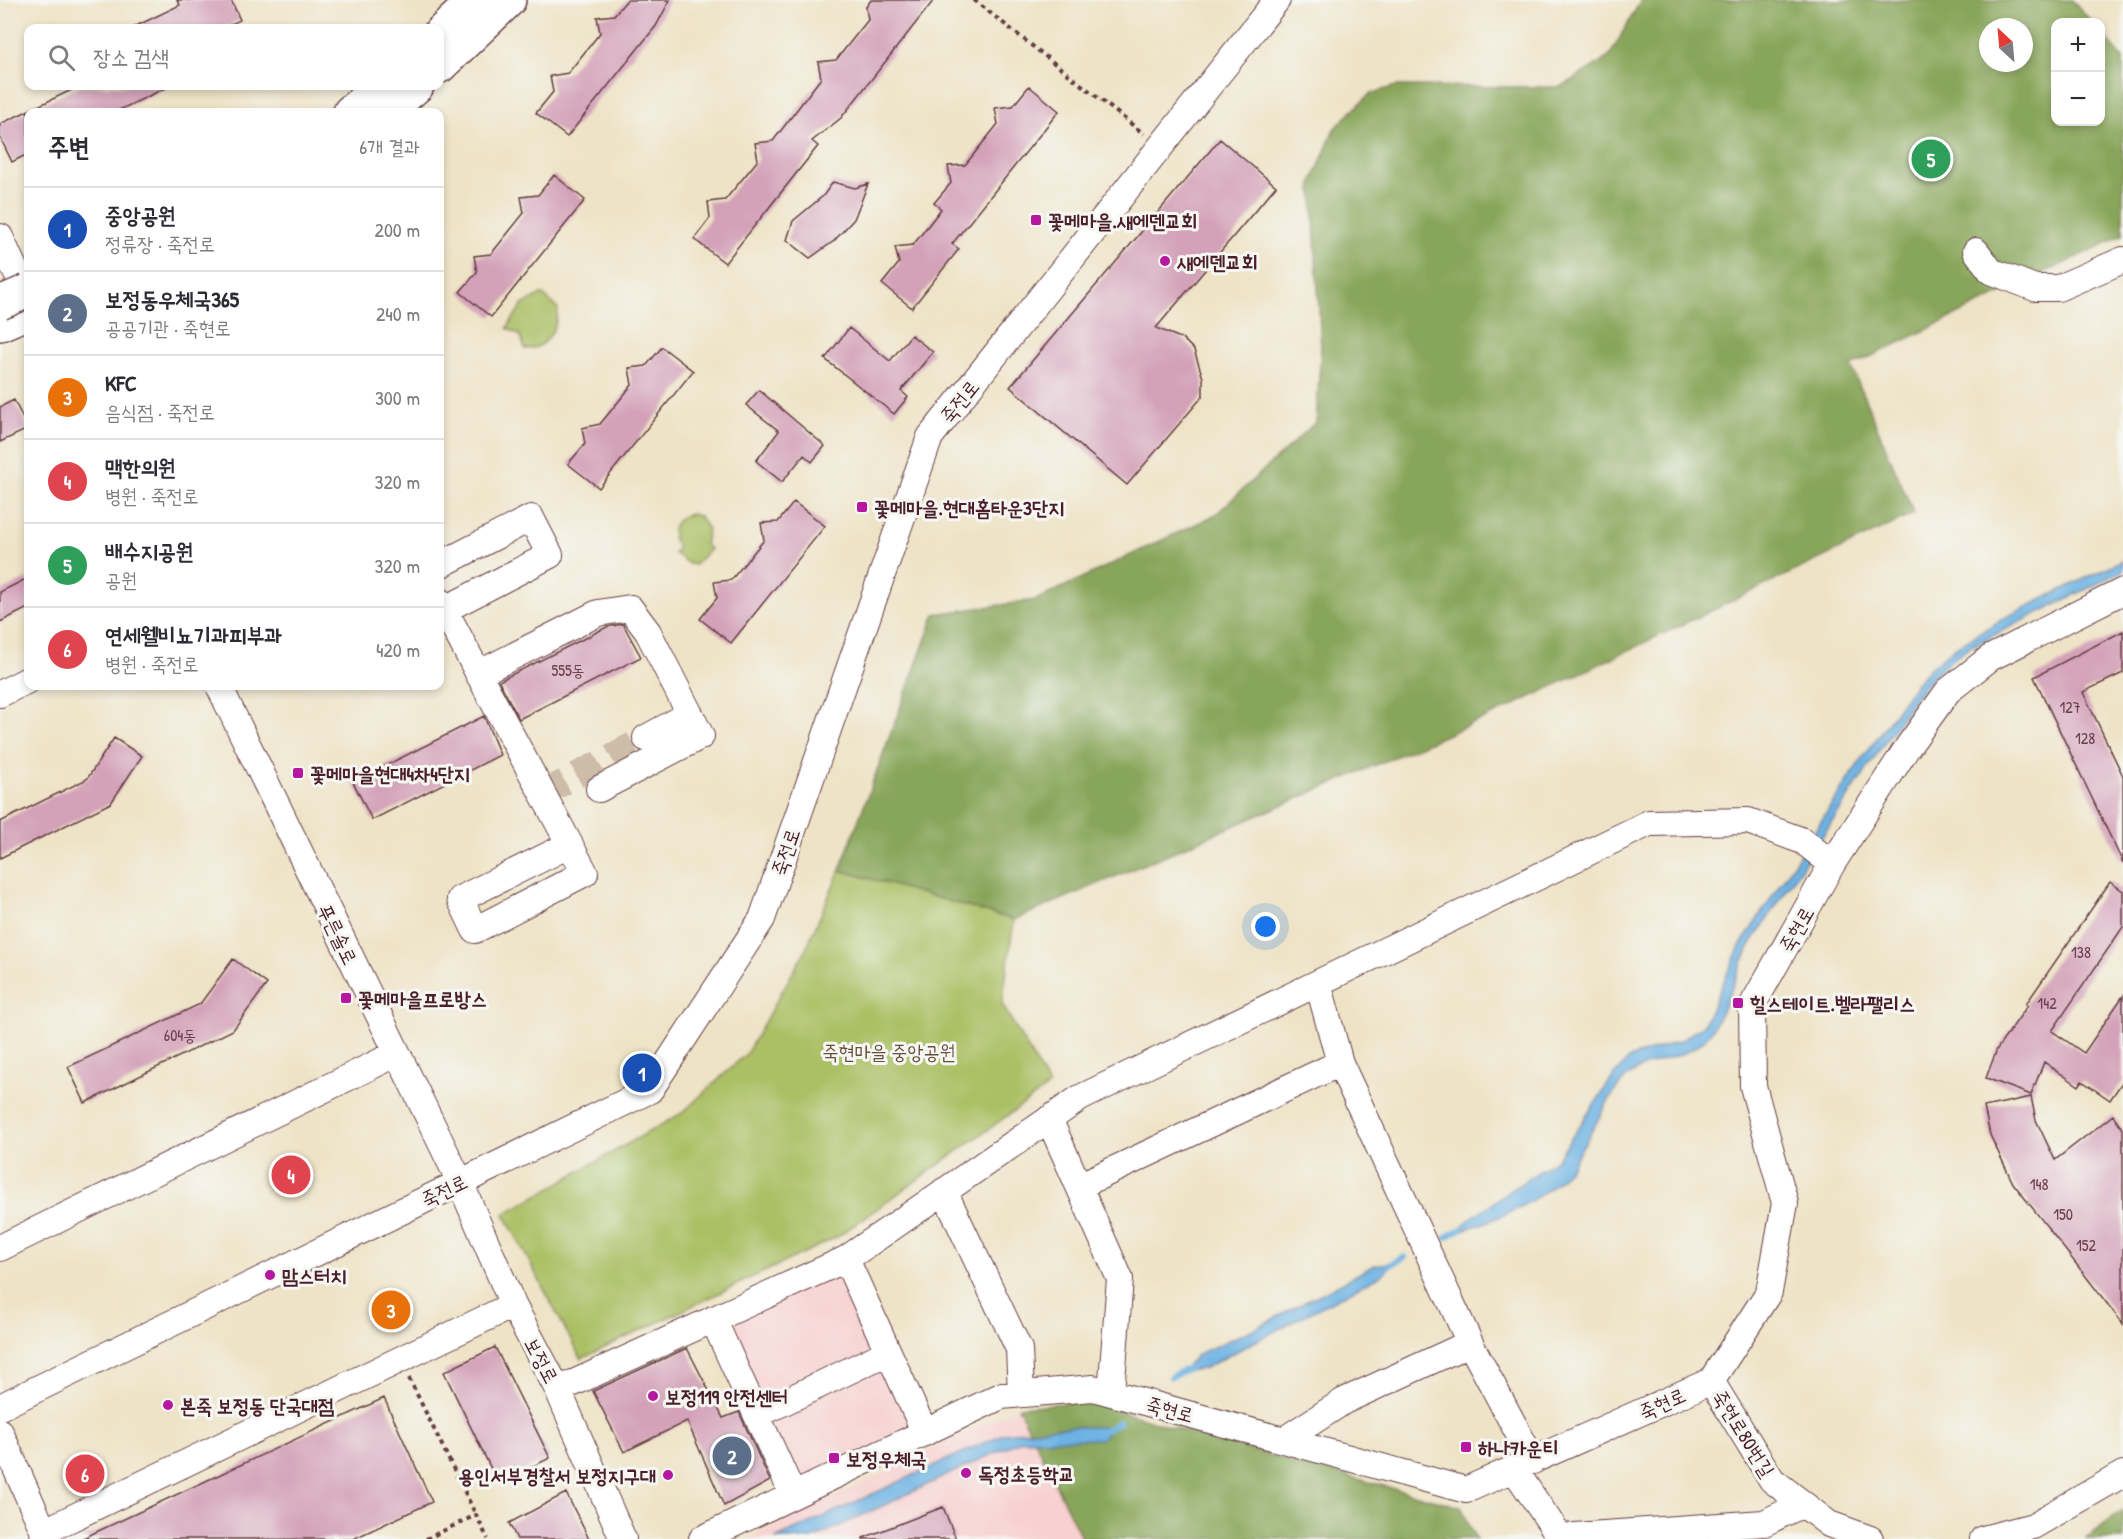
<!DOCTYPE html>
<html lang="ko">
<meta charset="utf-8">
<style>
body{margin:0;font-family:"Patrick Hand","Poor Story",sans-serif;background:#f2f2f3;color:#2b2b33}
.controls{position:absolute;right:18px;top:18px;display:grid;overflow:hidden;border-radius:12px;box-shadow:0 3px 9px #0003}
.controls button{width:54px;height:54px;display:grid;place-items:center;padding:0;border:0;border-bottom:2px solid #e1e1e2;background:#fff;color:#2b2b33;font:30px sans-serif}
.compass{position:absolute;left:1979px;top:18px;width:54px;height:54px;border-radius:50%;background:#fff;box-shadow:0 3px 9px #0003;rotate:334deg}
.you{position:absolute;left:1266px;top:927px;width:21px;height:21px;margin:-15px;border:4px solid #fff;border-radius:50%;background:#1a73e8;box-shadow:0 0 0 9px #1a73e833}
.badge{display:grid;place-items:center;width:39px;height:39px;border-radius:50%;background:#0f766e;color:#fff;font-size:20px;font-weight:700}
.pin{position:absolute;translate:-50% -50%;border:3px solid #fff;box-shadow:0 2px 6px #0006}
.list{margin:0;padding:0;list-style:none}
h2{display:flex;justify-content:space-between;align-items:center;height:78px;margin:0;padding:0 24px;font-size:26px}
h2 small{font-size:20px;font-weight:400;color:#7c7c81}
.list li{display:grid;grid-template-columns:39px 1fr auto;gap:18px;align-items:center;box-sizing:border-box;height:84px;padding:0 24px;border-top:2px solid #e1e1e2}
.list b{display:block;font-size:22px;white-space:nowrap}
.list p{margin:0;font-size:20px;white-space:nowrap;color:#7c7c81}
.list em{font-size:20px;font-style:normal;color:#7c7c81}
.icon{flex:none;width:33px;height:33px;fill:none;stroke:currentColor;stroke-width:2;stroke-linecap:round;stroke-linejoin:round}
.map{position:relative;flex:none;width:2123px;height:1539px;overflow:hidden}
.search{position:absolute;background:#fff;box-shadow:0 3px 9px #0003;left:24px;top:24px;width:420px;height:66px;display:flex;align-items:center;gap:15px;box-sizing:border-box;padding:0 21px;border-radius:12px;color:#7c7c81;font-size:22px}
.panel{position:absolute;background:#fff;box-shadow:0 3px 9px #0003;left:24px;top:108px;width:420px;height:582px;border-radius:12px}
.map>svg:first-child{display:block}
.built{fill:#f7d0cf}
.green{fill:#abc065;stroke:#7a7048;stroke-width:1.5}
.forest{fill:#88a65a;stroke:#696242;stroke-width:1.5;fill-rule:evenodd}
.water{fill:#6cb2e3;stroke:#5b6887;stroke-width:1.5}
.lines{fill:none;stroke-linecap:round;stroke-linejoin:round}
.stream{stroke:#6cb2e3;stroke-width:6}
.building{fill:#d3a1b8}
.minor-tunnel{stroke:#cdbca7;stroke-width:26;stroke-dasharray:26 13;stroke-linecap:butt}
.minor-casing{stroke:#633c42;stroke-width:28}
.highway-casing{stroke:#633c42;stroke-width:36}
.path{stroke:#633c42;stroke-width:4;stroke-dasharray:4.5 4.5;stroke-linecap:butt}
.minor{stroke:#fff;stroke-width:26}
.highway{stroke:#fff;stroke-width:33}
.highway-bridge-casing{stroke:#633c42;stroke-width:36;stroke-linecap:butt}
.highway-bridge{stroke:#fff;stroke-width:33}
.poi-dot{fill:#b5179e;stroke:#f6f6f2;stroke-width:2}
.labels{text-anchor:middle;dominant-baseline:central;stroke-width:6;stroke-linejoin:round;paint-order:stroke}
.number-label{font-size:16px;fill:#6c404e}
.poi-label{font-size:20px;font-weight:bold;fill:#4a1f2b;stroke:#f6f6f2;text-anchor:start}
.street-label{font-size:20px;fill:#4a1f2b;stroke:#f6f6f2}
.park-label{font-size:20px;fill:#674f3c;stroke:#f6f6f2}
</style>
<div class="map">
<svg width="2123" height="1539" viewBox="0 0 2123 1539">
<rect width="100%" height="100%" fill="#f6f6f2"/>
<filter id="ink" filterUnits="userSpaceOnUse"><feTurbulence type="fractalNoise" baseFrequency=".0167" numOctaves="2"/><feDisplacementMap in="SourceGraphic" scale="12" xChannelSelector="R" yChannelSelector="G"/><feConvolveMatrix kernelMatrix="1 2 1 2 8 2 1 2 1" color-interpolation-filters="sRGB"/></filter>
<filter id="wash" filterUnits="userSpaceOnUse"><feTurbulence type="fractalNoise" baseFrequency=".008" numOctaves="4" result="noise"/><feDisplacementMap in="SourceGraphic" scale="24" xChannelSelector="R" yChannelSelector="G"/><feGaussianBlur stdDeviation="1.35" result="paint"/><feColorMatrix in="noise" values="0 0 0 0 0 0 0 0 0 0 0 0 0 0 0 0 0 1.4 0 .05"/><feComposite in="paint" operator="in"/></filter>
<g filter="url(#wash)">
<rect width="100%" height="100%" fill="#eee3c6"/>
<path class="built" d="M845,1262L921,1431L795,1491L717,1321Z
M1018,1407L1082,1539H747Z"/>
<path class="green" d="M542,294L558,308C557,328 548,349 525,349L520,335L507,328L522,305Z
M691,514L699,516L708,529L705,545L710,549L695,565L689,564L674,553L678,548C668,533 672,518 691,514Z
M840,870L1014,920L1002,1004L1049,1086L837,1237L581,1359L504,1214L682,1113L746,1054L805,951Z"/>
<path class="forest" d="M1641,0H2072L2092,22H2056V122H2100L2101,32L2123,58V235L1851,366L1914,514L1497,713L1014,920L840,870L935,614L1036,600L1215,515L1316,422L1321,348L1312,183L1334,129L1370,94L1396,86L1561,87L1609,57ZM1988,27H2024V63H1988Z
M1089,1401L1203,1437L1461,1507L1476,1539H1082L1018,1407Z
M2123,1510V1539H2085Z"/>
<path class="water" d="M2123,560V571L1966,649L1935,673L1915,697L1752,942C1737,968 1721,1027 1701,1043C1678,1062 1646,1058 1624,1080C1610,1094 1600,1117 1590,1134C1582,1146 1575,1162 1566,1173C1537,1204 1495,1221 1455,1232L1475,1215L1557,1159L1615,1074L1630,1058L1682,1040L1704,1024L1740,946L1853,772L1916,683L1931,667L1957,646L2006,617Z
M1395,1262L1382,1275L1203,1369L1182,1371L1198,1354L1258,1327L1375,1265Z
M1061,1427H1112L1101,1439L1022,1440L812,1539H775L1005,1433Z"/>
<g class="lines">
<path class="stream" d="M1446,1237L1461,1229
M1389,1265L1405,1257
M1171,1377L1188,1368
M1104,1431L1119,1422"/>
</g>
<g id="blocks">
<path class="building" d="M177,0H231L240,20L223,28H132L180,5Z
M627,0H670L656,26L567,137L536,113L553,92L550,76L568,73L600,33L597,17L614,15Z
M871,0H934L841,118L812,141L818,146L725,263L694,239L710,218L708,202L725,200L758,160L755,143L773,141L821,78L818,62L836,60L868,20L866,7Z
M80,86H170L115,112H28V154L12,162L0,137V124Z
M1029,86L1059,111L952,244L959,249L912,308L882,284L899,263L895,247L913,245L941,209L934,203L951,183L948,166L965,165L998,124L995,108L1013,106Z
M1220,139L1276,186L1156,328L1183,339L1194,350L1203,378V396L1127,485L1010,387Z
M554,175L585,200L491,317L460,292L477,272L474,256L491,254L524,213L521,197L538,195Z
M833,182L855,188L868,184L854,219L834,241L810,258L787,240L793,221L823,196Z
M849,328L890,361L911,335L933,352L901,391L908,397L894,414L825,359Z
M662,347L693,371L599,488L568,464L585,444L582,428L600,424L632,385L629,368L646,366Z
M759,390L825,446L812,462L804,455L782,482L756,461L779,431L746,405Z
M14,400L28,429L0,442V407Z
M794,502L825,526L731,643L700,619L717,598L714,582L731,580L764,540L761,523L778,522Z
M28,578V608L0,622V592Z
M623,624L641,657L519,719L499,681L607,627Z
M2123,631V673L2083,692L2123,776V863L2034,677Z
M484,716L500,755L372,820L353,782Z
M114,738L142,756L111,803L0,858V822L87,779Z
M2110,882L2123,891V927L2052,1031L2084,1053L2123,996V1081L2110,1100L2082,1081L2079,1086L2044,1062L2031,1095L1986,1078L1997,1049L2028,1005L2026,1004Z
M233,959L267,984L233,1030L85,1103L68,1067L200,1004Z
M2031,1097L2036,1120L2055,1160L2113,1115L2123,1129V1324L2013,1183L1990,1135L1984,1107Z
M495,1347L550,1458L498,1483L444,1372Z
M687,1348L723,1418L739,1412L770,1481L724,1506L687,1421L624,1452L593,1391Z
M384,1398L432,1502L353,1539H81Z
M566,1493L589,1539H517L509,1523Z
M943,1507L956,1539H863V1538Z"/>
</g>
</g>
<g filter="url(#ink)">
<use href="#blocks" fill-opacity="0" stroke="#633c42" stroke-width="1.5"/>
<g class="lines">
<path class="minor-tunnel" d="M542,794L646,738"/>
<g class="minor-casing">
<path id="minor" d="M0,237L28,298
M1976,251L1991,271L2035,288H2058L2123,260
M440,565L531,518L550,555L444,610
M440,601C488,692 536,782 585,873L475,930L460,899L569,845
M478,674L598,613L630,608L648,632L701,736L599,789
M219,686L460,1182L513,1305L558,1390L623,1539
M0,694L28,680
M646,738L690,714
M1318,983L1340,1063L1470,1343L1533,1461
M1049,1119L1120,1279L1111,1393
M1079,1186L1340,1063
M944,1191L1019,1349L1021,1394
M0,1248L396,1054
M846,1259L925,1433
M713,1319L793,1495
M1711,1381L1772,1480L1829,1524L1870,1539
M558,1390L846,1259L1080,1098L1649,823L1748,821L1803,841L1832,864
M0,1407L650,1090L762,919L930,437L1277,0
M757,1415L888,1352
M0,1432L47,1539
M1284,1440L1344,1401L1470,1343
M1514,1469L1560,1537L1764,1523L1803,1504
M43,1532L513,1305
M702,1539L1001,1396L1093,1388L1466,1490L1711,1381L1769,1292L1785,1203L1753,1086L1752,1006L1832,864L1907,748L1948,691L1990,658L2123,591
M1983,1539L2033,1526L2123,1474"/>
</g>
<g class="highway-casing">
<path id="highway" d="M440,33L475,0
M440,66L509,0
M350,112L381,86
M387,112L417,86
M0,324L28,312"/>
</g>
<path class="path" d="M974,0L1144,134
M409,1378L476,1515
M426,1539L476,1515L488,1539"/>
<use href="#minor" class="minor"/>
<use href="#highway" class="highway"/>
<g class="highway-bridge-casing">
<path id="highway-bridge" d="M0,303L28,291"/>
</g>
<use href="#highway-bridge" class="highway-bridge"/>
</g>
</g>
<g class="poi-dot">
<rect x="1030" y="214" width="12" height="12" rx="3"/>
<circle cx="1165" cy="261" r="6"/>
<rect x="856" y="501" width="12" height="12" rx="3"/>
<rect x="292" y="767" width="12" height="12" rx="3"/>
<rect x="340" y="992" width="12" height="12" rx="3"/>
<rect x="1732" y="997" width="12" height="12" rx="3"/>
<circle cx="270" cy="1275" r="6"/>
<circle cx="653" cy="1396" r="6"/>
<circle cx="168" cy="1405" r="6"/>
<rect x="1460" y="1441" width="12" height="12" rx="3"/>
<rect x="828" y="1452" width="12" height="12" rx="3"/>
<circle cx="966" cy="1473" r="6"/>
<circle cx="668" cy="1475" r="6"/>
</g>
<g class="labels">
<g class="number-label">
<text x="568" y="670">555동</text>
<text x="2070" y="707">127</text>
<text x="2085" y="738">128</text>
<text x="2081" y="952">138</text>
<text x="2047" y="1003">142</text>
<text x="180" y="1035">604동</text>
<text x="2039" y="1184">148</text>
<text x="2063" y="1214">150</text>
<text x="2086" y="1245">152</text>
</g>
<g class="poi-label">
<text x="1048" y="220">꽃메마을.새에덴교회</text>
<text x="1177" y="261">새에덴교회</text>
<text x="874" y="507">꽃메마을.현대홈타운3단지</text>
<text x="310" y="773">꽃메마을현대4차4단지</text>
<text x="358" y="998">꽃메마을프로방스</text>
<text x="1750" y="1003">힐스테이트.벨라팰리스</text>
<text x="282" y="1275">맘스터치</text>
<text x="665" y="1396">보정119 안전센터</text>
<text x="180" y="1405">본죽 보정동 단국대점</text>
<text x="1478" y="1447">하나카운티</text>
<text x="846" y="1458">보정우체국</text>
<text x="978" y="1473">독정초등학교</text>
<text x="656" y="1475" text-anchor="end">용인서부경찰서 보정지구대</text>
</g>
<g class="street-label">
<text transform="translate(959 401) rotate(-51)">죽전로</text>
<text transform="translate(785 852) rotate(-71)">죽전로</text>
<text transform="translate(1796 929) rotate(-60)">죽현로</text>
<text transform="translate(338 934) rotate(64)">푸른솔로</text>
<text transform="translate(444 1190) rotate(-26)">죽전로</text>
<text transform="translate(542 1360) rotate(62)">보정로</text>
<text transform="translate(1662 1403) rotate(-24)">죽현로</text>
<text transform="translate(1170 1409) rotate(15)">죽현로</text>
<text transform="translate(1744 1433) rotate(58)">죽현로80번길</text>
</g>
<g class="park-label">
<text x="889" y="1051">죽현마을 중앙공원</text>
</g>
</g>
</svg>
<div class="controls">
<button>+</button>
<button>−</button>
</div>
<svg class="compass" viewBox="-18 -18 36 36"><path d="M0-13l5 13h-10z" fill="#e53935"/><path d="M0 13l5-13h-10z" fill="#7c7c81"/></svg>
<div class="you"></div>
<div class="pin badge" style="left:642px;top:1073px;background:#1a4fb4">1</div>
<div class="pin badge" style="left:732px;top:1456px;background:#5c6f8a">2</div>
<div class="pin badge" style="left:391px;top:1310px;background:#e8710a">3</div>
<div class="pin badge" style="left:291px;top:1175px;background:#e0444e">4</div>
<div class="pin badge" style="left:1931px;top:159px;background:#2e9e5b">5</div>
<div class="pin badge" style="left:85px;top:1474px;background:#e0444e">6</div>
<div class="search"><svg class="icon" aria-label="search" viewBox="0 0 24 24"><circle cx="10" cy="10" r="6"/><path d="M15 15l6 6"/></svg>장소 검색</div>
<section class="panel">
<h2>주변<small>6개 결과</small></h2>
<ul class="list">
<li><span class="badge" style="background:#1a4fb4">1</span><div><b>중앙공원</b><p>정류장 · 죽전로</p></div><em>200 m</em></li>
<li><span class="badge" style="background:#5c6f8a">2</span><div><b>보정동우체국365</b><p>공공기관 · 죽현로</p></div><em>240 m</em></li>
<li><span class="badge" style="background:#e8710a">3</span><div><b>KFC</b><p>음식점 · 죽전로</p></div><em>300 m</em></li>
<li><span class="badge" style="background:#e0444e">4</span><div><b>맥한의원</b><p>병원 · 죽전로</p></div><em>320 m</em></li>
<li><span class="badge" style="background:#2e9e5b">5</span><div><b>배수지공원</b><p>공원</p></div><em>320 m</em></li>
<li><span class="badge" style="background:#e0444e">6</span><div><b>연세웰비뇨기과피부과</b><p>병원 · 죽전로</p></div><em>420 m</em></li>
</ul>
</section>
</div>
